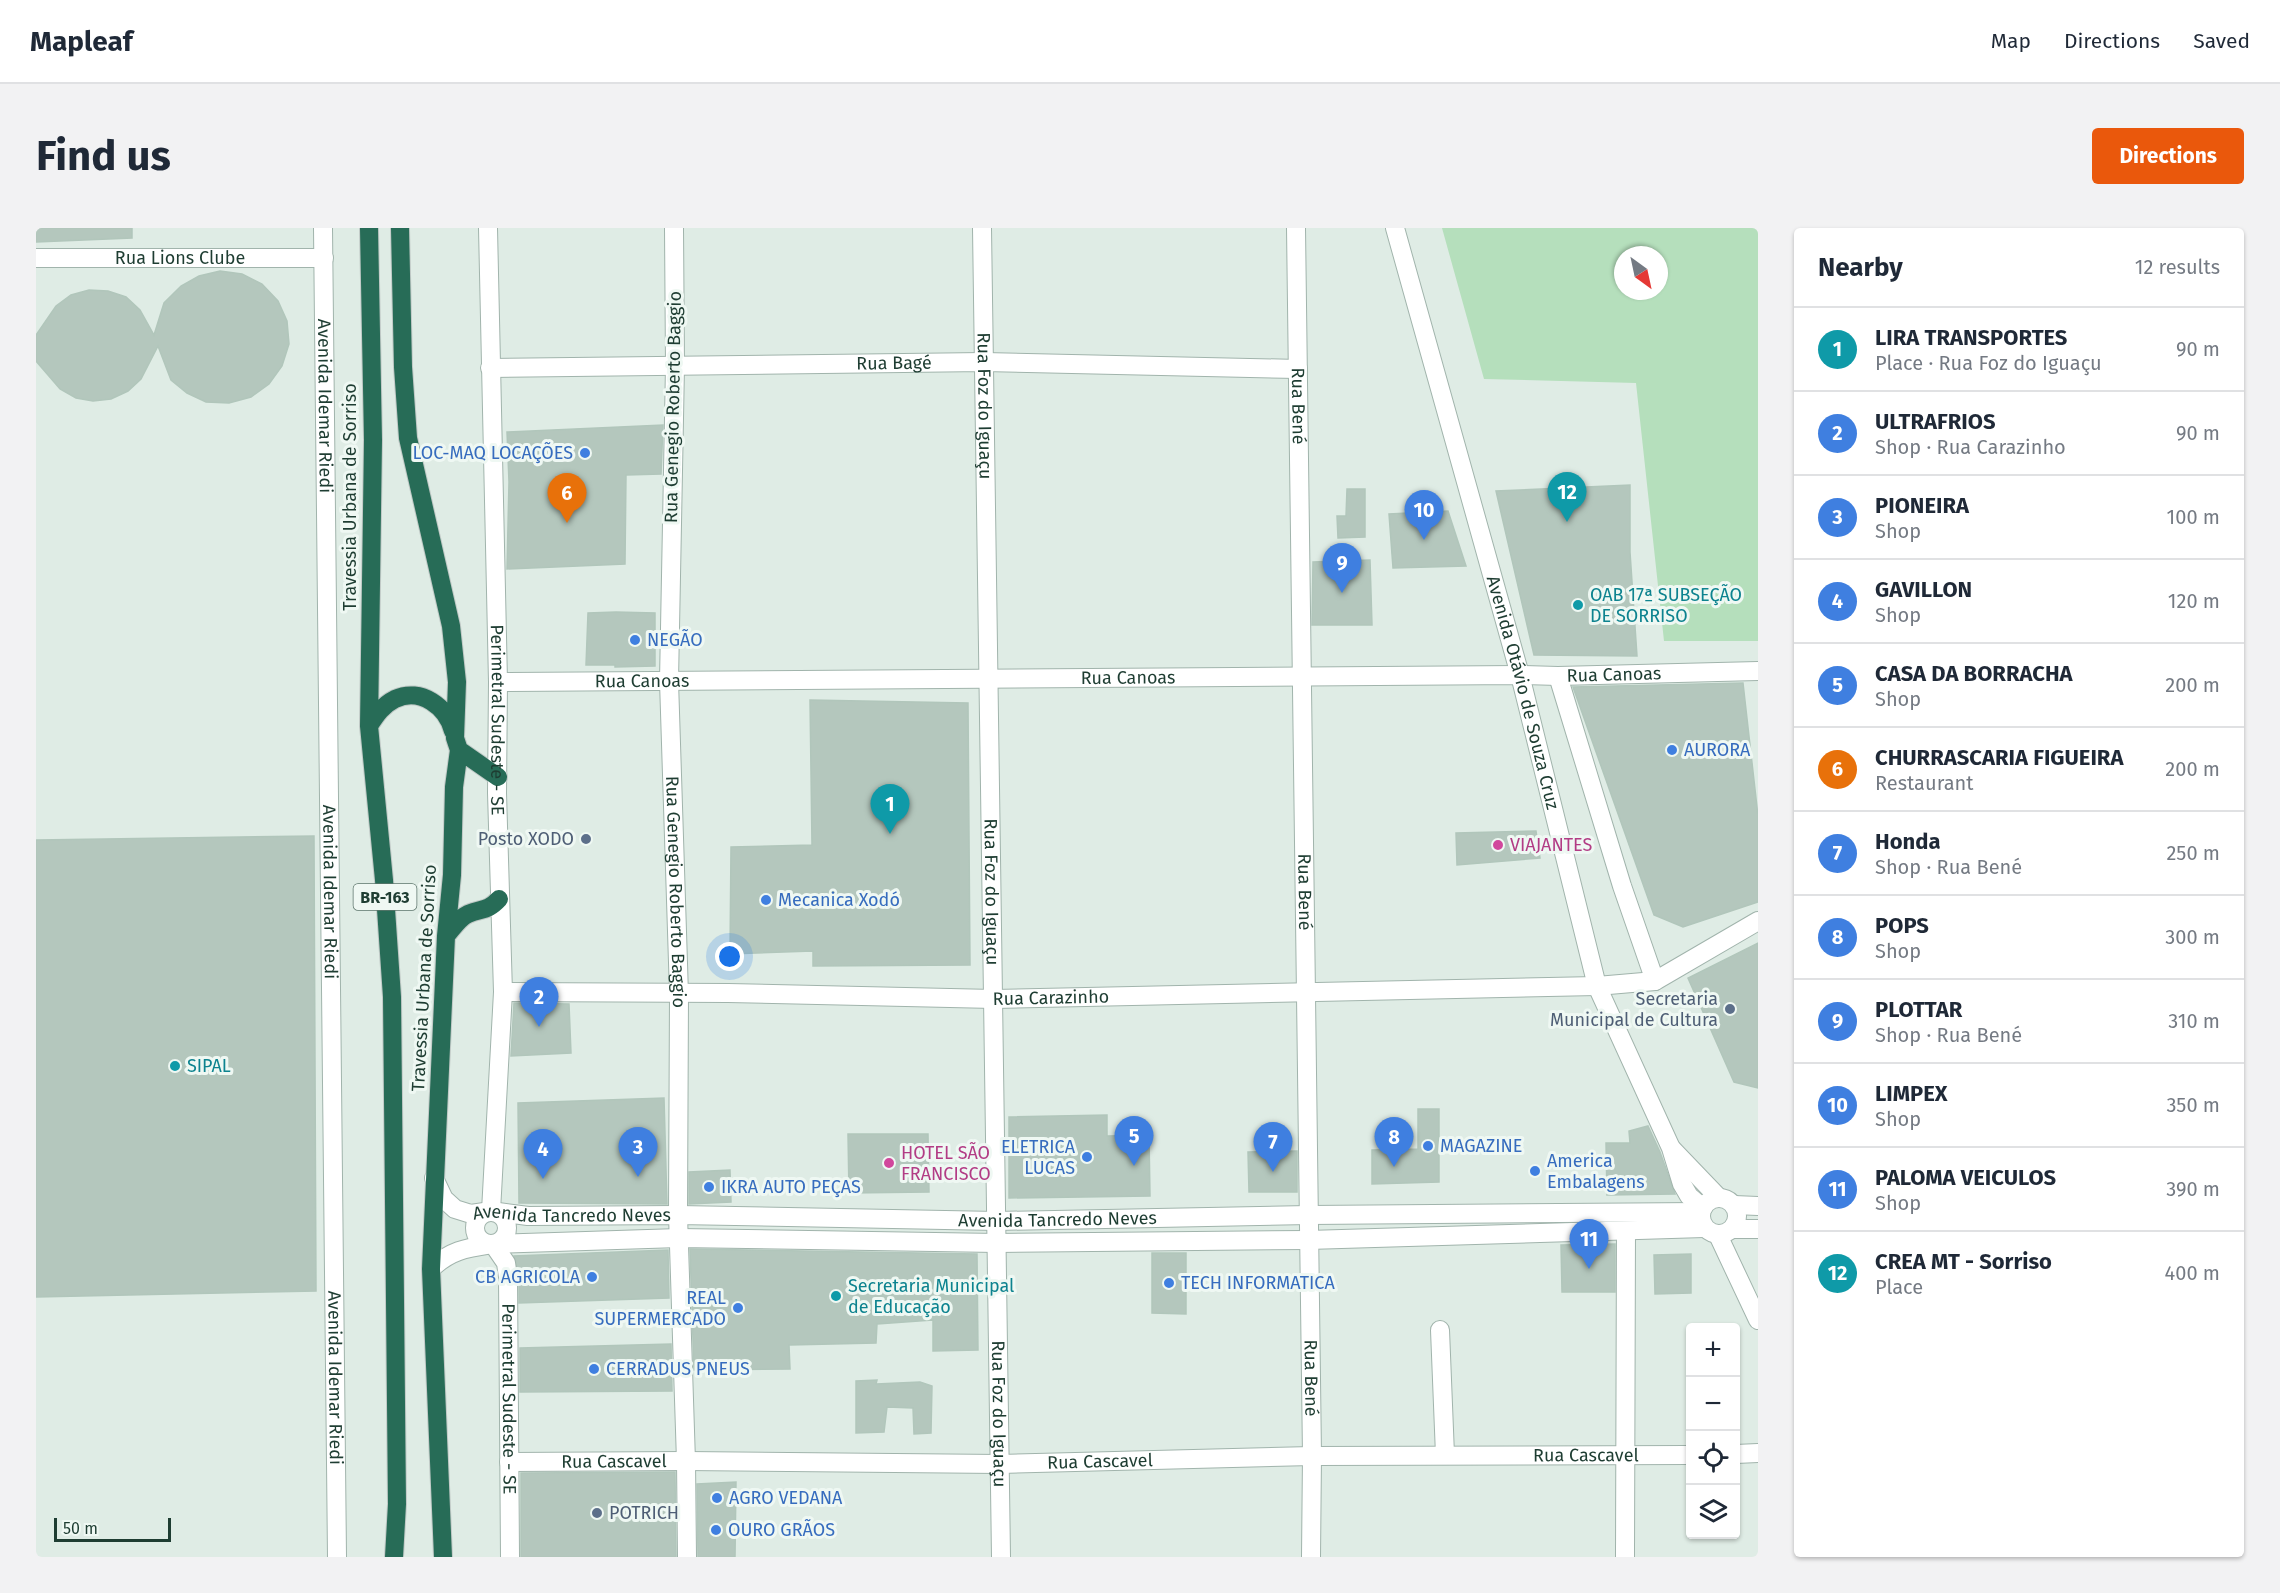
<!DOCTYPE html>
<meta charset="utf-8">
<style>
body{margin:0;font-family:"Fira Sans",sans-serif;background:#f2f2f3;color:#1f2937}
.controls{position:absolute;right:18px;bottom:18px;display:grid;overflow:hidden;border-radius:6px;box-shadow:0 2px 4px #0004}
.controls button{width:54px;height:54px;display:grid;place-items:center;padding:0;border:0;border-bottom:2px solid #e0e1e3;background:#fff;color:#1f2937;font:30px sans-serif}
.compass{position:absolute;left:1578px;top:18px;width:54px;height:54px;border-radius:50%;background:#fff;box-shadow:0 2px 4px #0004;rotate:147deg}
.scale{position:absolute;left:18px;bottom:15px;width:117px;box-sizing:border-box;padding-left:6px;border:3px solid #1e3d32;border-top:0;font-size:16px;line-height:21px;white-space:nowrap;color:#1e3d32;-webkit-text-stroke:4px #eff8f3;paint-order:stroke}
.you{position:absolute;left:694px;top:729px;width:21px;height:21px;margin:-15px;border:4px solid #fff;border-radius:50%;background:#1a73e8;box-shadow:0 0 0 9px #1a73e833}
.badge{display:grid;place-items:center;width:39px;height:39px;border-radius:50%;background:#ea580c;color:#fff;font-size:20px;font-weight:700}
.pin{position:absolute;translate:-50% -50px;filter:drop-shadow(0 2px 3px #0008)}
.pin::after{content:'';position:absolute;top:32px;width:21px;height:18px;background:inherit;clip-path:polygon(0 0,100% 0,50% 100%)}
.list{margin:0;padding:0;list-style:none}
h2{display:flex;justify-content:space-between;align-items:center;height:78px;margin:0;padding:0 24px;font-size:26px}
h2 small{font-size:20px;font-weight:400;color:#747a83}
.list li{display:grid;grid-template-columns:39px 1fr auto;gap:18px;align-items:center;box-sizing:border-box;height:84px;padding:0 24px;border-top:2px solid #e0e1e3}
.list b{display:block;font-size:22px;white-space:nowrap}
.list p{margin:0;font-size:20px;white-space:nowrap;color:#747a83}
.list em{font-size:20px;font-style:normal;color:#747a83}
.icon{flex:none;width:33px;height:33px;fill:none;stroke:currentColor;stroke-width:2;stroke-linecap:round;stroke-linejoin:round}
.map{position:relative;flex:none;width:1722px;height:1329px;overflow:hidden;border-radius:6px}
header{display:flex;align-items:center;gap:36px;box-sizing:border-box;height:84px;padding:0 30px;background:#fff;border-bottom:2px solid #e0e1e3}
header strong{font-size:28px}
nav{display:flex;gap:33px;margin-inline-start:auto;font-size:21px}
.intro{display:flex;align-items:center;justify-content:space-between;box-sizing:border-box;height:144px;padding:0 36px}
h1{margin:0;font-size:42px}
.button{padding:15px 27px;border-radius:6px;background:#ea580c;color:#fff;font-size:21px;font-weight:700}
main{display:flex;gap:36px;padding:0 36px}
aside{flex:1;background:#fff;border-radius:6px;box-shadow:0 2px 4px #0004}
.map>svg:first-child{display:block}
.green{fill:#b5dfbc;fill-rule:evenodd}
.building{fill:#b4c7bd;stroke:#b1c6bb;stroke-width:1.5}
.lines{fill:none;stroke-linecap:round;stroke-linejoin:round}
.minor-casing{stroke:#a1b4ac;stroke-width:20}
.highway-casing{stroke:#c0c9c6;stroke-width:20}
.minor{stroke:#fff;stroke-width:18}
.highway{stroke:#276c57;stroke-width:18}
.shop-dot{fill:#3f7fe0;stroke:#eff8f3;stroke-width:2}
.culture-dot{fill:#0f9aa8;stroke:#eff8f3;stroke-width:2}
.service-dot{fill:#5c6f8a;stroke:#eff8f3;stroke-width:2}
.hotel-dot{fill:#d1479c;stroke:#eff8f3;stroke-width:2}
.labels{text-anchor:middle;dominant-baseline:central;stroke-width:6;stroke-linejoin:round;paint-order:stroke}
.shield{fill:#eff8f3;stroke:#5d756c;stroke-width:1.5}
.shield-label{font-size:16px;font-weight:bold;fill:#1e3d32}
.street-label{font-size:18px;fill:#1e3d32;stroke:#eff8f3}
.shop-label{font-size:18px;fill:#366cbe;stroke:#eff8f3;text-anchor:start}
.culture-label{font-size:18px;fill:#0d838f;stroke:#eff8f3;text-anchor:start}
.service-label{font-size:18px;fill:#4e5e75;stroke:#eff8f3;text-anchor:end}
.hotel-label{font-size:18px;fill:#b23c85;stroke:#eff8f3;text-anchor:start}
</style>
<header>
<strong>Mapleaf</strong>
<nav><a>Map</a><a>Directions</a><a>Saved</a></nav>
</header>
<div class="intro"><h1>Find us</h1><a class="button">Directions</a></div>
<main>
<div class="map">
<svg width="1722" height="1329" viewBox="0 0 1722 1329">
<rect width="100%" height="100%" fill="#dfece5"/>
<path class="green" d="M1406,0H1722V413H1628L1600,155L1448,151ZM1587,27H1623V63H1587Z"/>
<path class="building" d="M0,0H96V10L0,14Z
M184,43L206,46L226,56L242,73L251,93L253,116L246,138L233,156L215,169L193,175L170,174L151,165L135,152L122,118L105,151L92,163L75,171L57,173L40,170L24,161L0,133V107L20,78L35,67L53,62L72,63L90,69L104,82L118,107L128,75L145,58L163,48Z
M627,197L625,246L590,247L589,336L471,341L473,254L471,204Z
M1594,257V324L1601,428L1498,427L1460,263Z
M1311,261H1329V309L1302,310L1301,288H1310Z
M1412,283L1430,338L1357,340L1353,286Z
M1334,332L1336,397H1276L1277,334Z
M580,384L619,385V438L579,439V437H550L552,385Z
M1707,455L1722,588V674L1647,699L1618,687L1537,459Z
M774,472L932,475L934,737L777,738V723L694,726L695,619L776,617Z
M1500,603L1504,630L1421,637L1420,605Z
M278,608L280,1063L0,1069V612Z
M1722,715V860L1698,854L1652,750Z
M478,775L533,776L535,825L475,828Z
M628,870L631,976L483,975L482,875Z
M1382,881H1403V954L1336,956V922L1382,921Z
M1071,887V908L1113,907L1114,968L973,970V889Z
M1612,898L1624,924L1639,966L1571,967L1570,915H1594L1593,903Z
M812,906H892L893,964L813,965Z
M1261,923V964H1213L1212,924Z
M694,942L695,974L653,976V944Z
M1579,1016V1064H1526L1525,1017Z
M654,1021L941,1026L942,1122L897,1123V1092L841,1096L840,1115L753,1117L754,1141L658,1142Z
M632,1022L633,1070L483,1075V1047L478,1028Z
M1116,1025H1150V1086L1116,1085Z
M1655,1026V1065L1619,1066L1618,1027Z
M635,1116L636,1163L484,1164V1120Z
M841,1152L840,1156L884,1154L896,1158L895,1205L878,1206L877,1180L851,1179L848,1204L820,1205V1153Z
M639,1244L640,1329H485V1245Z
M700,1254L699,1329H662L661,1256Z"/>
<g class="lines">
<g class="minor-casing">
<g id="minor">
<path id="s1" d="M287,0L301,1329"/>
<path id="s2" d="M452,0L462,454L461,565L467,764L455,983"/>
<path id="s3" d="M638,0L639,138L633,453L643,766L642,987L650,1233L651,1329"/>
<path id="s4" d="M946,0L965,1329"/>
<path id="s5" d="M1260,0L1276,1228L1275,1329"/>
<path id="s6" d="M1359,0L1484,447L1561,758L1635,920L1646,956L1653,968L1667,980"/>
<path id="s7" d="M0,30H288"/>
<path id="s8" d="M454,140L948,134L1262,141"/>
<path d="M1522,448L1586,658L1619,753"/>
<path id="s9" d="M462,454L1484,447L1522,448L1722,443"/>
<path id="s10" d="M467,764L692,765L958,771L1561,758L1619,753L1722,693"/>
<path d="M1636,921L1683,970"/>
<path id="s11" d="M398,950L408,971L419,981L435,986L455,983L492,988L642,987L961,993L1273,987L1664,984"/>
<circle cx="1683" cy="988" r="18"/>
<path d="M1698,977L1722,978"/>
<circle cx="455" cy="1000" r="16"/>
<path d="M1697,1001H1722"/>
<path d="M1682,1007L1722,1092"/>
<path id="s12" d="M457,1016L470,1035L472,1049L474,1329"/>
<path d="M395,1041C414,1022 431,1020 457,1016L643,1010L961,1015L1272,1012L1668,1000"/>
<path d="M1404,1102L1409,1227"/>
<path d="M1700,1226L1722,1225"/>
<path id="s13" d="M473,1234L650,1233L964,1236L1276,1228L1654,1227"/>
<path d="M1589,1329L1590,1003"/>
</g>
</g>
<g class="highway-casing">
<path id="highway" d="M333,0L337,212L333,498L348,652L356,769L361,1276L358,1329
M364,0L367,139L372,210L415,398L421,454L419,510L423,522L418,559L416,647L410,708L395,1041L407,1329
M333,498C340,487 347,477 359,471C385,459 411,479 417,503
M423,522L462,549
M410,708C417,700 423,690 432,686C446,680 451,684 463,671"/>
</g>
<use href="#minor" class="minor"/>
<use href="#highway" class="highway"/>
</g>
<g class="shop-dot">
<circle cx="549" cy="225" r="6"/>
<circle cx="599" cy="412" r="6"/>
<circle cx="1636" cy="522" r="6"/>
<circle cx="730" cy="672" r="6"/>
<circle cx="1392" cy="918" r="6"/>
<circle cx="1051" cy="929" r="6"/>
<circle cx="1499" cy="943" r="6"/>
<circle cx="673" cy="959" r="6"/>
<circle cx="556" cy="1049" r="6"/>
<circle cx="1133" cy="1055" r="6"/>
<circle cx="702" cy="1080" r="6"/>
<circle cx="558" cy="1141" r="6"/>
<circle cx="681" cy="1270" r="6"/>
<circle cx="680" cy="1302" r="6"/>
</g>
<g class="culture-dot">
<circle cx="1542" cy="377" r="6"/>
<circle cx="139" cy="838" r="6"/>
<circle cx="800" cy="1068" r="6"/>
</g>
<g class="service-dot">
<circle cx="550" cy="611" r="6"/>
<circle cx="1694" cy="781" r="6"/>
<circle cx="561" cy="1285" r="6"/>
</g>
<g class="hotel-dot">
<circle cx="1462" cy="617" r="6"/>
<circle cx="853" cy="935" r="6"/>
</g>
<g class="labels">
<rect class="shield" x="317.5" y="656" width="63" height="26" rx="4.5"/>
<g class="shield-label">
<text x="349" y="669">BR-163</text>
</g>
<g class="street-label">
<text stroke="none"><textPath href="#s7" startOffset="144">Rua Lions Clube</textPath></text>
<text stroke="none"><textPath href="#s8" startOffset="404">Rua Bagé</textPath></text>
<text stroke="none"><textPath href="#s1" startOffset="178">Avenida Idemar Riedi</textPath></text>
<text transform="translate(637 179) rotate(-89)">Rua Genegio Roberto Baggio</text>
<text stroke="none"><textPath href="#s4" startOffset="178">Rua Foz do Iguaçu</textPath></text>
<text stroke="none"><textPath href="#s5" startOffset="178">Rua Bené</textPath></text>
<text transform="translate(314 269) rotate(-90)">Travessia Urbana de Sorriso</text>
<text stroke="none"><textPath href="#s9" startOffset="1116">Rua Canoas</textPath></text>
<text stroke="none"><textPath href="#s9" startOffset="630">Rua Canoas</textPath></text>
<text stroke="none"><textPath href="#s9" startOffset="144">Rua Canoas</textPath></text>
<text stroke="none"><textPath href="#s6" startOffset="482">Avenida Otávio de Souza Cruz</textPath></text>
<text stroke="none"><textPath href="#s2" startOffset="492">Perimetral Sudeste - SE</textPath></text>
<text stroke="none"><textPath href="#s1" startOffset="664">Avenida Idemar Riedi</textPath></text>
<text stroke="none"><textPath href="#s3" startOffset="664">Rua Genegio Roberto Baggio</textPath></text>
<text stroke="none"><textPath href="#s4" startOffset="664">Rua Foz do Iguaçu</textPath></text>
<text stroke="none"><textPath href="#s5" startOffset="664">Rua Bené</textPath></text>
<text transform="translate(388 750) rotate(-87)">Travessia Urbana de Sorriso</text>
<text stroke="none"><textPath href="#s10" startOffset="548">Rua Carazinho</textPath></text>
<text stroke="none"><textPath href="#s11" startOffset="156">Avenida Tancredo Neves</textPath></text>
<text stroke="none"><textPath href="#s11" startOffset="642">Avenida Tancredo Neves</textPath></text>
<text stroke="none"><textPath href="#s1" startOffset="1150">Avenida Idemar Riedi</textPath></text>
<text stroke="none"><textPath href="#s5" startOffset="1150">Rua Bené</textPath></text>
<text stroke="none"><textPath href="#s12" startOffset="159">Perimetral Sudeste - SE</textPath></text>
<text stroke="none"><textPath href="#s4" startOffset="1186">Rua Foz do Iguaçu</textPath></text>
<text stroke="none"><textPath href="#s13" startOffset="1077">Rua Cascavel</textPath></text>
<text stroke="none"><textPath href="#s13" startOffset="105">Rua Cascavel</textPath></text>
<text stroke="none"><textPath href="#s13" startOffset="591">Rua Cascavel</textPath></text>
</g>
<g class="shop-label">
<text x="537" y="225" text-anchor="end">LOC-MAQ LOCAÇÕES</text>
<text x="611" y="412">NEGÃO</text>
<text x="1648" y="522">AURORA</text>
<text x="742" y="672">Mecanica Xodó</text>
<text x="1404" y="918">MAGAZINE</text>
<text x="1039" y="919" text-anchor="end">ELETRICA<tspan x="1039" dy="21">LUCAS</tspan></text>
<text x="1511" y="933">America<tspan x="1511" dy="21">Embalagens</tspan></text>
<text x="685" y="959">IKRA AUTO PEÇAS</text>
<text x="544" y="1049" text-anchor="end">CB AGRICOLA</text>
<text x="1145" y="1055">TECH INFORMATICA</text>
<text x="690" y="1070" text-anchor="end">REAL<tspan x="690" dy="21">SUPERMERCADO</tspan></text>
<text x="570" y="1141">CERRADUS PNEUS</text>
<text x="693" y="1270">AGRO VEDANA</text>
<text x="692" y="1302">OURO GRÃOS</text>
</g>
<g class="culture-label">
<text x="1554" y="367">OAB 17ª SUBSEÇÃO<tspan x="1554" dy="21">DE SORRISO</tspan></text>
<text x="151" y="838">SIPAL</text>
<text x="812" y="1058">Secretaria Municipal<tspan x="812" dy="21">de Educação</tspan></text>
</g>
<g class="service-label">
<text x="538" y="611">Posto XODO</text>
<text x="1682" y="771">Secretaria<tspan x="1682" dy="21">Municipal de Cultura</tspan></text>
<text x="573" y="1285" text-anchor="start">POTRICH</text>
</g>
<g class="hotel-label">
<text x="1474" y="617">VIAJANTES</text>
<text x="865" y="925">HOTEL SÃO<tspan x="865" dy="21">FRANCISCO</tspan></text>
</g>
</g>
</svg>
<div class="controls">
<button>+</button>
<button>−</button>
<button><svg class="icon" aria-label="locate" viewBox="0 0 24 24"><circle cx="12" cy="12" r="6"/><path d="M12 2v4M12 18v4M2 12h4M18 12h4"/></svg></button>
<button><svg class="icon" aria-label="layers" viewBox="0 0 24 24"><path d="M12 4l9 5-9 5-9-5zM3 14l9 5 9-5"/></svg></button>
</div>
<svg class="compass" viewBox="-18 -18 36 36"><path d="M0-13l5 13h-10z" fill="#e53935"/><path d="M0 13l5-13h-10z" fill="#747a83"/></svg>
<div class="scale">50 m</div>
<div class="you"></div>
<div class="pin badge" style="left:854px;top:606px;background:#0f9aa8">1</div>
<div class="pin badge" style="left:503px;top:799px;background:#3f7fe0">2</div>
<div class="pin badge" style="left:602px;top:949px;background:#3f7fe0">3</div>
<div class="pin badge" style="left:507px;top:951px;background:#3f7fe0">4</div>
<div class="pin badge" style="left:1098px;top:938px;background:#3f7fe0">5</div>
<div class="pin badge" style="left:531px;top:295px;background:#e8710a">6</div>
<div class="pin badge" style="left:1237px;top:944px;background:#3f7fe0">7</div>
<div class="pin badge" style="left:1358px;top:939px;background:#3f7fe0">8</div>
<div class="pin badge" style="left:1306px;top:365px;background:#3f7fe0">9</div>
<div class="pin badge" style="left:1388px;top:312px;background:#3f7fe0">10</div>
<div class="pin badge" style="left:1553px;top:1041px;background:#3f7fe0">11</div>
<div class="pin badge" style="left:1531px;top:294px;background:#0f9aa8">12</div>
</div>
<aside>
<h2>Nearby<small>12 results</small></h2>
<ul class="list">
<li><span class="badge" style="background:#0f9aa8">1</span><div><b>LIRA TRANSPORTES</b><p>Place · Rua Foz do Iguaçu</p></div><em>90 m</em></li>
<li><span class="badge" style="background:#3f7fe0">2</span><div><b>ULTRAFRIOS</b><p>Shop · Rua Carazinho</p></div><em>90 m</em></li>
<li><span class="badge" style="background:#3f7fe0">3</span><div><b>PIONEIRA</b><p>Shop</p></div><em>100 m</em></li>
<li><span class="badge" style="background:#3f7fe0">4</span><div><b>GAVILLON</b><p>Shop</p></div><em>120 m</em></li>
<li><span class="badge" style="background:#3f7fe0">5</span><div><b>CASA DA BORRACHA</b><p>Shop</p></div><em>200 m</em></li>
<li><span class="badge" style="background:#e8710a">6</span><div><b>CHURRASCARIA FIGUEIRA</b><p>Restaurant</p></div><em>200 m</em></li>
<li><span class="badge" style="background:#3f7fe0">7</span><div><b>Honda</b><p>Shop · Rua Bené</p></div><em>250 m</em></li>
<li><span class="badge" style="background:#3f7fe0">8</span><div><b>POPS</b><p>Shop</p></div><em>300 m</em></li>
<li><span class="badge" style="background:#3f7fe0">9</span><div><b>PLOTTAR</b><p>Shop · Rua Bené</p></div><em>310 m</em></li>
<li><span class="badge" style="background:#3f7fe0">10</span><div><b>LIMPEX</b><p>Shop</p></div><em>350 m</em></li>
<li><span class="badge" style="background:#3f7fe0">11</span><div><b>PALOMA VEICULOS</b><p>Shop</p></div><em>390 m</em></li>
<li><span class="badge" style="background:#0f9aa8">12</span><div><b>CREA MT - Sorriso</b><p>Place</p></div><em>400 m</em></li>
</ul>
</aside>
</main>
